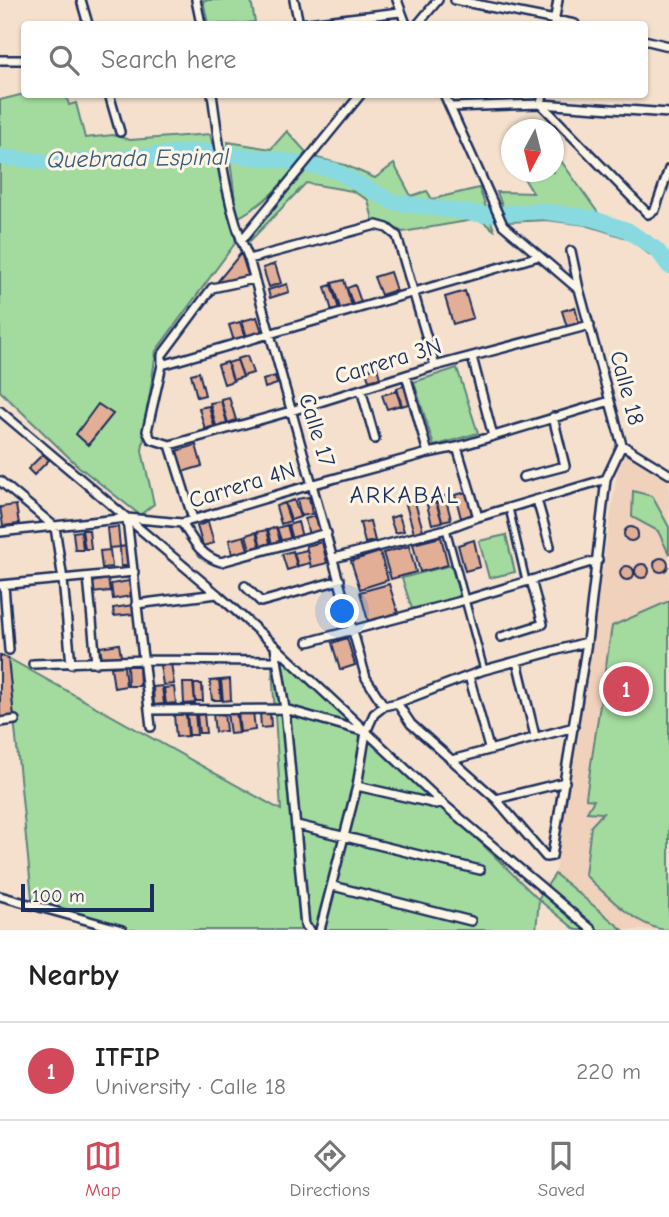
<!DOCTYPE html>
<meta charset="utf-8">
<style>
body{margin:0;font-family:"Comic Neue",sans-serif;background:#f2f2f2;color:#222}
.compass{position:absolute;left:501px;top:119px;width:63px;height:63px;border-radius:50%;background:#fff;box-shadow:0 2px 5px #0004;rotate:187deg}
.scale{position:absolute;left:21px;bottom:18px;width:133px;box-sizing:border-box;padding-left:7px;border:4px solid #1b2f5e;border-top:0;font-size:19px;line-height:24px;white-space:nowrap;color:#1b2f5e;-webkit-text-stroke:5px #fcf5e5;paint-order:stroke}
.you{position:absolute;left:343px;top:612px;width:24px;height:24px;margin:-18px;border:5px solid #fff;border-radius:50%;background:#1a73e8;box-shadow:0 0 0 10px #1a73e833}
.badge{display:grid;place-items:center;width:46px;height:46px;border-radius:50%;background:#d1495b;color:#fff;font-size:23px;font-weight:700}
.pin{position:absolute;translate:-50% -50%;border:4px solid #fff;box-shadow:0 2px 7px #0006}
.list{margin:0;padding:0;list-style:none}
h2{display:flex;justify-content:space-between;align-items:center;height:91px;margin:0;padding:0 28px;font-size:30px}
h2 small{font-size:23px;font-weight:400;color:#767676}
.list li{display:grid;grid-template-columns:46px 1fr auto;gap:21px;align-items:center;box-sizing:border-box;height:98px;padding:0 28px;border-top:2px solid #e0e0e0}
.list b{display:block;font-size:26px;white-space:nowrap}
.list p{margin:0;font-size:23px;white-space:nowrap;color:#767676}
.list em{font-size:23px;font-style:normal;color:#767676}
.icon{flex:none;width:38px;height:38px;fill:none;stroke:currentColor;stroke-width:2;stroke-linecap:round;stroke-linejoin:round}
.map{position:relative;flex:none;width:669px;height:930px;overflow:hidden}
.search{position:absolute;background:#fff;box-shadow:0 2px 5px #0004;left:21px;right:21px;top:21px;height:77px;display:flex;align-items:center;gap:18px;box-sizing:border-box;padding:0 24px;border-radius:7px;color:#767676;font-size:26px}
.sheet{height:189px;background:#fff}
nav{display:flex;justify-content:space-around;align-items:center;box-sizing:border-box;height:98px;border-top:2px solid #e0e0e0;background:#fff;font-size:19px;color:#767676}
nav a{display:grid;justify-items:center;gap:4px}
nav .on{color:#d1495b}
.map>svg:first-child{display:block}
.built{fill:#efd1bc}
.green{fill:#a3da9e;stroke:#5f847e;stroke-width:2}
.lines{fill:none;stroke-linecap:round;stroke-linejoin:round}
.river{stroke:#88d9e0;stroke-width:16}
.building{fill:#e2ae95;stroke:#1b2f5e;stroke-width:2}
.pedestrian-casing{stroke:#1b2f5e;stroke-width:10}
.minor-casing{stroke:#1b2f5e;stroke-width:12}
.pedestrian{stroke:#fcf5e5;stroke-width:5}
.minor{stroke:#fcf5e5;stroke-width:7}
.labels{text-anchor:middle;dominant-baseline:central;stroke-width:6;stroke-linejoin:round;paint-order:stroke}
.street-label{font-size:23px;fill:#1b2f5e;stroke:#fcf5e5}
.water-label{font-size:24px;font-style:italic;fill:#365a7e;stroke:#fcf5e5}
.neighbourhood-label{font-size:24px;letter-spacing:2px;fill:#1b2f5e;stroke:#fcf5e5}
</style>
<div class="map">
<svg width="669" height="930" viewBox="0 0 669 930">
<rect width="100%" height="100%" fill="#f4e0cd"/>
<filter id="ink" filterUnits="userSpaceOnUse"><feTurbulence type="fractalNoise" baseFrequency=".0143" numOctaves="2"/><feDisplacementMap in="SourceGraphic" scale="14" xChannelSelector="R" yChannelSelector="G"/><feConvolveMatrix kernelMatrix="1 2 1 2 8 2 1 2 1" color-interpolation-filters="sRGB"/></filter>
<g filter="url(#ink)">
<path class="built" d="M621,449L669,479V930H623L555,874Z"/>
<path class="green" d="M203,0H251L255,22L238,24H208Z
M24,94L66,95L69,105L76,103L85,138L113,135L130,140L210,134L236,242L156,351L142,451L154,504L140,515L78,466L0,391V100Z
M287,131L306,152C289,178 265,204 237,218L228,142L271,149Z
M554,151L601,217L648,235L669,255V259L649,254L630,239L586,225L546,220L508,222L497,192L533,193L520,172H554Z
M317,158L345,165L375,178L394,164L411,196L427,191L432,199L479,188L494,230L479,219L403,232L373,220L368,200L352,191L306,183L250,241L249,236Z
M457,368L478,433L434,446L414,382Z
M633,491L652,496L669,527V554L658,531L632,517Z
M506,535L515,572L489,578L479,541Z
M451,565L460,596L412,609L402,578Z
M669,601V930C640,930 606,895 585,875L591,826L603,813L587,812L594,800L586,799V797L612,626Z
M270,635L538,899L555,874L623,930H576L539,900L536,930H116L33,908L8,658L281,810Z"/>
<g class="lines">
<path class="river" d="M0,157L58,163L201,151L280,160L334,170L393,202L485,215L541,211L591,218L627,230L657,250L669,266"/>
</g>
<path class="building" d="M241,253L249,278L221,285L218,281Z
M275,264L281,283L269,287L263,268Z
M390,272L396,290L381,295L374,277Z
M344,280L352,307L341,311L332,283Z
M287,284L289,292L270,298L268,290Z
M331,285L339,309L332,311L325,287Z
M355,285L361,302L353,305L347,288Z
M465,291L473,318L453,324L445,297Z
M575,307L579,323L567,327L562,311Z
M257,317L262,332L247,337L242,321Z
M240,322L245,337L234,341L229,325Z
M247,356L253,373L243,376L237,359Z
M237,360L243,377L233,380L228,363Z
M227,362L233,381L224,384L218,365Z
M377,367L380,378L369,381L366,370Z
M199,372L205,395L197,397L191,374Z
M275,376L277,384L265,388L263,380Z
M406,385L411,403L402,406L397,388Z
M396,391L401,405L387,409L382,395Z
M229,397L236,420L228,423L221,399Z
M221,401L227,423L216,426L210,403Z
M98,404L113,414L88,445L76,434Z
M209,406L214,426L205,429L199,408Z
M196,445L202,466L182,472L176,451Z
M43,454L49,460L34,475L28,469Z
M467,492L472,515L461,518L455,495Z
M445,496L451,519L442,521L436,499Z
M309,497L312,514L301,516L297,499Z
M414,499L423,530L414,533L405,501Z
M294,500L300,517L291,520L285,503Z
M436,502L442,522L432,524L427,505Z
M284,503L290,521L281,524L276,506Z
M16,505L19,524L3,526L0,507Z
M399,515L404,531L395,533L390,518Z
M315,516L320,532L309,535L305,519Z
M370,521L375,541L365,543L360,523Z
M208,522L214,543L203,546L197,526Z
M298,522L302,537L292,540L288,525Z
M287,525L291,540L282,543L277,528Z
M118,527L120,547L109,548L107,528Z
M276,527L280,541L272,544L268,530Z
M624 534a7 7 0 1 1 14 0a7 7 0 1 1-14 0Z
M82,530H89L91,549H85Z
M267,530L270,543L261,546L257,532Z
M81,531L83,550H75L73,532Z
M256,532L260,546L250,549L246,535Z
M244,536L248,550L232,554L229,540Z
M441,537L448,565L420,572L413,544Z
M474,540L480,567L465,571L458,545Z
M322,542L327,563L311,567L306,546Z
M128,546L129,566H121L120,547Z
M409,546L416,572L391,579L383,553Z
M110,550L112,567L102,568L100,551Z
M307,550L310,563L298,566L294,553Z
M293,551L297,567L287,570L282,554Z
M380,552L388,580L360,589L351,561Z
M654 565a7 7 0 1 1 14 0a7 7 0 1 1-14 0Z
M635 571a7 7 0 1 1 14 0a7 7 0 1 1-14 0Z
M620 573a7 7 0 1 1 14 0a7 7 0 1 1-14 0Z
M108,579L110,591L92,593L90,582Z
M129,581L131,596L113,599L111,584Z
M389,584L398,613L368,621L360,592Z
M133,605L134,614L114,616L113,608Z
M347,638L355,665L340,670L332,643Z
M119,644L121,656L102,658L100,647Z
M0,655L8,658L14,718L0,720Z
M171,663L174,684L163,685L160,665Z
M124,666L126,686L114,688L111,667Z
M127,666H139L140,686H128Z
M230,679L231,700L223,701L221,680Z
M219,680L221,700H212L210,681Z
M183,683H193L195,703L184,704Z
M194,684H202L203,701H195Z
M162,686L164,704L154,705L153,687Z
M174,687L176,703L166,704L164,688Z
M236,711L239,733L230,734L227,713Z
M253,711L255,730L240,732L238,712Z
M260,711H270L271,727L261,728Z
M195,713L197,735H189L187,714Z
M224,713L226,731L215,732L213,714Z
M186,714L188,736L176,737L174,715Z
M204,714L206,733H199L197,715Z"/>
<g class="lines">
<g class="pedestrian-casing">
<path id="pedestrian" d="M509,508L526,581
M446,529L484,670"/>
</g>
<g class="minor-casing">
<path id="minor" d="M81,0L88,24
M196,0L201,24
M294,0L299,24
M397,0L406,24
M455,0L575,24
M554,23L558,0
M300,24L400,12
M418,24L438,0
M644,40L669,46
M0,60H24
M109,94L120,132
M212,94C220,150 226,208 249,259L366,678L384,706
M444,94L503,225L578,289
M543,94L541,104L648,214L655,210L669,169
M451,107L541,104L669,113
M241,241L361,94
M249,259L376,225L387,228L397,236L435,366
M254,279L212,288L168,347L162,355V365L147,431L151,439L170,445L291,411L435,366L590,325
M472,357L493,436
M162,365L539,256
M406,375L428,453
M361,389L375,439
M0,411L217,594L275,646L441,802L592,930
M170,445L193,519
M622,445L669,474
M457,447L478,517
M523,477L565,466L553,417
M0,481L55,527L63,580L71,664
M537,500L550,546
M127,519L151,727
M182,523C193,540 201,557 221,562L327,533
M0,532L127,518L182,523L314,484L428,453L457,447L610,401
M334,558L446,529L478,517L606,479
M88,577L96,663
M0,585L134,572
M4,585L9,650
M245,586L261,602L340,580
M136,604L217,594
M501,637L543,624L531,580
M308,642L465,600L598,560
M275,647L285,709L305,926L310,930
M517,661L535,736
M33,664L144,660L277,661
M469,676L489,748
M397,703L411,724L496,799L546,857L552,856L587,642L606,479L622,445L579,289L571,251
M149,710L285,709L362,731
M0,722L15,720
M452,760L574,727
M357,786L436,804L441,802
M496,799L565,782
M297,825L480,870
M333,886L471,921
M0,896L122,930
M320,930L357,786L366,732L374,714L384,706L397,703L484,670L587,642"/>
</g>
<use href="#pedestrian" class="pedestrian"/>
<use href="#minor" class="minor"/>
</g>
</g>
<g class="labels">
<g class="street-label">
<text transform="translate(388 361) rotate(-17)">Carrera 3N</text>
<text transform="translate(627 388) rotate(75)">Calle 18</text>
<text transform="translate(317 430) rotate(73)">Calle 17</text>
<text transform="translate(242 485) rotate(-17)">Carrera 4N</text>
</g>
<g class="water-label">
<text transform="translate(138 158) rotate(-1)">Quebrada Espinal</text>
</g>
<g class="neighbourhood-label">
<text x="405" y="495">ARKABAL</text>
</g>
</g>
</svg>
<svg class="compass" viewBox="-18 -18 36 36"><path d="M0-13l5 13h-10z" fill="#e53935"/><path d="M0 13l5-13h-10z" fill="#767676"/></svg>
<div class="scale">100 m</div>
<div class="you"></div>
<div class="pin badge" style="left:626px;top:689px">1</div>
<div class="search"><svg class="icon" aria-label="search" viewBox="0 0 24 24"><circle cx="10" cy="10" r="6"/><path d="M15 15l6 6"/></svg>Search here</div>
</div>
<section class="sheet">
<h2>Nearby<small></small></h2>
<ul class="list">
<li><span class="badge">1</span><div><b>ITFIP</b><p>University · Calle 18</p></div><em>220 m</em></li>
</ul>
</section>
<nav>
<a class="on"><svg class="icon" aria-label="map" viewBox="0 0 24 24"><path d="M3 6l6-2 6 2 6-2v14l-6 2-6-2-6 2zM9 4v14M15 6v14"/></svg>Map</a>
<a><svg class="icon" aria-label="directions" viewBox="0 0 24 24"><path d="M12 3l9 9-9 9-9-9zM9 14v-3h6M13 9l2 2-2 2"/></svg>Directions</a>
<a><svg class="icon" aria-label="saved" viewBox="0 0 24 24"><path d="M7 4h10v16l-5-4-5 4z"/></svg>Saved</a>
</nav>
